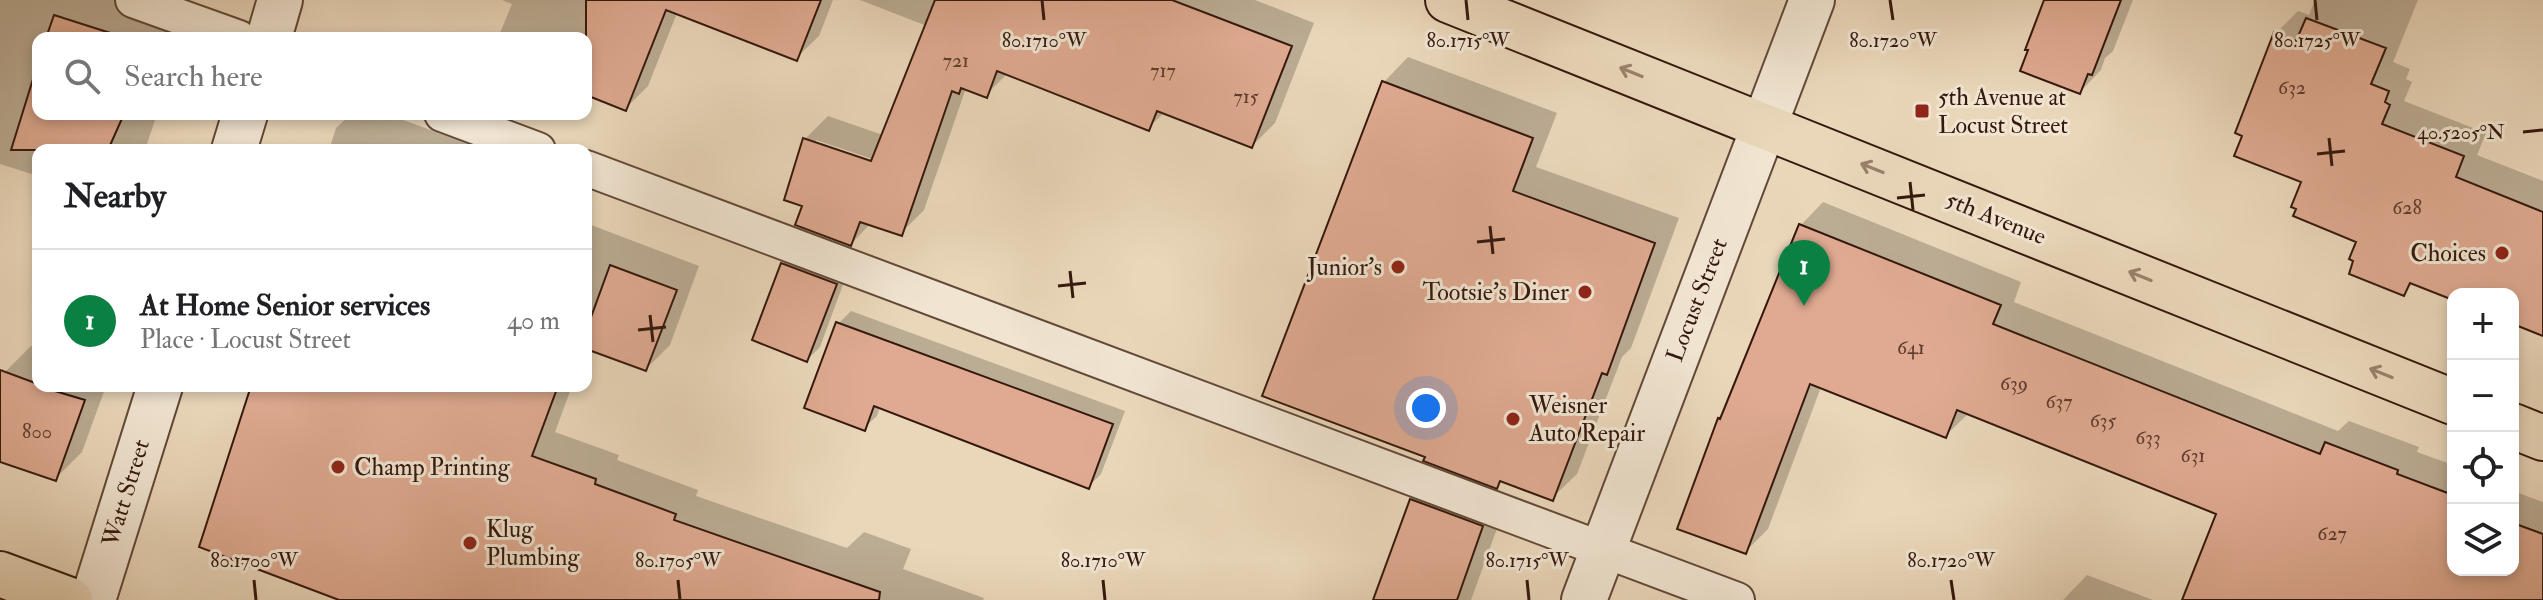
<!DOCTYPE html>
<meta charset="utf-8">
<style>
body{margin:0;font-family:"IM FELL Double Pica",serif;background:#f6f6f6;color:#202124}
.controls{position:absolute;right:24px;bottom:24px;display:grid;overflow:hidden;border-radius:16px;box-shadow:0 4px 12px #0003}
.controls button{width:72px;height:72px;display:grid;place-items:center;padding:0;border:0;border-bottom:2px solid #e0e0e0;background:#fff;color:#202124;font:40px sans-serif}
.you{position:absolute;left:1426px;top:408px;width:28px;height:28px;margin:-20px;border:6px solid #fff;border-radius:50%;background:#1a73e8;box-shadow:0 0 0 12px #1a73e833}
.badge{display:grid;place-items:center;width:52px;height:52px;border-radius:50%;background:#0b8043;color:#fff;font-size:26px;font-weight:700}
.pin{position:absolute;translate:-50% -66px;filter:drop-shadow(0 2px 4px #0008)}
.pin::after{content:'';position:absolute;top:42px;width:28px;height:24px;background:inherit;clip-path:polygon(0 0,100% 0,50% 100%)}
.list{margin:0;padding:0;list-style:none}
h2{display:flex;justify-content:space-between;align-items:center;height:104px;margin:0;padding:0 32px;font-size:34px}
h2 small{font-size:26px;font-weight:400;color:#757577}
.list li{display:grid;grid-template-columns:52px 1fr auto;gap:24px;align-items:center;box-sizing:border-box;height:144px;padding:0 32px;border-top:2px solid #e0e0e0}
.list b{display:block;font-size:30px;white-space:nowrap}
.list p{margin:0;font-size:26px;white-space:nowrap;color:#757577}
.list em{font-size:26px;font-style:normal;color:#757577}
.icon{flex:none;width:44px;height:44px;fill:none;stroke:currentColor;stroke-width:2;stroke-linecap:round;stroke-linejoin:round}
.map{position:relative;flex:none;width:2543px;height:600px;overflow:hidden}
.search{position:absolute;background:#fff;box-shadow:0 4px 12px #0003;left:32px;top:32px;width:560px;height:88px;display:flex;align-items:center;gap:20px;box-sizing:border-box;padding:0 28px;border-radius:16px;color:#757577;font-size:30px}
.panel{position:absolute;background:#fff;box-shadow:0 4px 12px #0003;left:32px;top:144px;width:560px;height:248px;border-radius:16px}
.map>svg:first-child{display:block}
.shadow{fill:#0003;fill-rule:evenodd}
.building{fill:#dfaa91;stroke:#34180d;stroke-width:2}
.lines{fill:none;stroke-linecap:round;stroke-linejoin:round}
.lane-casing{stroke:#624838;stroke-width:38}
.street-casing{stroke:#624838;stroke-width:48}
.primary-casing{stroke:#34180d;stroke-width:48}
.lane{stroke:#f1e5d2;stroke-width:34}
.street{stroke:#f1e5d2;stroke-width:44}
.primary{stroke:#ead7ba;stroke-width:44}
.oneway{stroke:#98816c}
.ticks{fill:none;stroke:#34180d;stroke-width:3}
.poi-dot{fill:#8f2418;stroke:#f1e5d2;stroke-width:3}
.labels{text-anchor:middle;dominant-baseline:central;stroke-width:6;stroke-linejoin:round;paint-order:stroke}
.number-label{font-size:20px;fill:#5f3c2e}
.poi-label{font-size:24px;fill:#34180d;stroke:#f1e5d2;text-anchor:start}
.street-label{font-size:24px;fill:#34180d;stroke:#f1e5d2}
.ticks-label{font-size:20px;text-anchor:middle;fill:#34180d;stroke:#f1e5d2;stroke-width:6;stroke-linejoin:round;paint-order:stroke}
</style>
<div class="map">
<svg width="2543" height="600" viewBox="0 0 2543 600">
<rect width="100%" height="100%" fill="#ead7ba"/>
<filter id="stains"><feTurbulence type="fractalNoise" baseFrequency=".0025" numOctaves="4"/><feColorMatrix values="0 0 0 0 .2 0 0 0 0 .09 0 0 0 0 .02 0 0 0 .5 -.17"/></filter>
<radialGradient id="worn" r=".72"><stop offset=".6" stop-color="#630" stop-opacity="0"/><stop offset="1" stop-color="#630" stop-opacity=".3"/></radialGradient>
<path class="shadow" d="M0,0H158L190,13L182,38H38V114H157L145,150H38V176L0,164Z
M502,0H833L819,36L796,58L677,13L648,86L625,109L586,93V38H498L512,4Z
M860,0H1255L1314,23L1275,123L1252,146L1165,112L1148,128L1008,73L986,95L966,88L924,210L901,233L871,223L851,244L805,205V139L828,116L883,135L927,26ZM816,140L881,162L880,166L816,144Z
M2046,0H2133L2113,51L2105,58L2101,70L2080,92Z
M2315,0H2418L2393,62L2410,69L2406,79L2412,82L2404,101L2486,133L2477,155L2543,181V334L2513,322V294H2453V298L2414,282L2403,293L2304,181L2276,33L2298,11L2309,15Z
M1408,57L1557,113L1536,167L1679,218L1631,348L1622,357L1577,474L1552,498L1503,480L1496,486L1427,456L1265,394L1384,82Z
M351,114H387L485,150H329L336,128Z
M1823,202L2021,282L2014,302L2338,431L2349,421L2419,447L2417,452L2453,465V570H2513V491L2543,502V600H2185L2219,513L1969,413L1945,436L1821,387L1768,529L1745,552L1720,419L1724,415L1801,225Z
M586,223L699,266L670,345L646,369L586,347Z
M795,251L848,271L820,347L807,360L783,264Z
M851,311L1125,411L1101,474L1088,487L880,407L877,416L864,428L838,324Z
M31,346L38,348V386H106L82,452L55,479L0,460V385L5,372Z
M253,386H572L555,432L619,455L617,460L698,490L696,496L847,548L864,532L911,549L903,569L984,598L983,600H344Z
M1437,474L1507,501L1471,600H1375L1411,500Z
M2087,575L2153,600H2063Z"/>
<path class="building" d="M586,0H821L797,61L666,10L626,111L586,95Z
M935,0H1172L1292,46L1252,148L1157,111L1149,131L997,71L987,98L961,88L959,94L952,91L902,236L860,222L851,246L795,225L802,206L784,200L803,138L871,161Z
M2044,0H2121L2092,75L2088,74L2080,94L2020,71L2028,50H2025Z
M54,15L126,38H46Z
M2306,18L2386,48L2371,84L2389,91L2385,102L2390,105L2382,124L2464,156L2456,177L2543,212V336L2513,324V294H2453V300L2410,283L2404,296L2349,274L2353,261L2349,259L2356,242L2293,216L2296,209L2291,207L2301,182L2234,156L2242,136L2235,133L2274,32L2296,41Z
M38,63V114H124L108,150H11Z
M1382,81L1533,138L1513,191L1655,243L1607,375L1602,373L1553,501L1500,481L1497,489L1423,461L1425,457L1262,396Z
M1799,224L2001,305L1993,324L2320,454L2325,442L2398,470L2397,474L2453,495V570H2513V523L2543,534V600H2182L2216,514L1957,410L1946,438L1810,384L1746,554L1677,529L1718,418L1720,419Z
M781,263L837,284L807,362L752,340Z
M610,265L677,290L646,371L586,349V331Z
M836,322L1113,424L1089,489L874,406L865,431L804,408Z
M0,370L38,384V386L85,400L56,481L0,462Z
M251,386H558L532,456L596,479L595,484L676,514L674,520L880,592L879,600H339L199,547Z
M1410,499L1483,526L1457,600H1373Z"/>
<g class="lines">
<g class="lane-casing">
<path id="lane" d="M133,0L239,38
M442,114L538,150
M586,168L1737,600"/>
</g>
<g class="street-casing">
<path id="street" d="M269,38L280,0
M234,150L245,114
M93,600L160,386
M1584,600L1812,0"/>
</g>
<g class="primary-casing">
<path id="primary" d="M1448,0L2453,402
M2513,426L2543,438
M0,574L70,600"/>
</g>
<use href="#lane" class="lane"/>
<use href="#street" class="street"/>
<use href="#primary" class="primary"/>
</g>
<defs><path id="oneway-shaft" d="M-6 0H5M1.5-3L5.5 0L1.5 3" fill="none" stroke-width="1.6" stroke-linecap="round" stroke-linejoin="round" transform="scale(2)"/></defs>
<g class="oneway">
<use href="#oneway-shaft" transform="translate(1631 72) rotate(-158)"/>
<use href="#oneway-shaft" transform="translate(1872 168) rotate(-158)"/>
<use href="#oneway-shaft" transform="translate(2140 276) rotate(-158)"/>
<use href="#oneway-shaft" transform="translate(2381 373) rotate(-158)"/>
</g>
<path class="ticks" d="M1042,0L1044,20M1466,0L1468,20M1890,0L1893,20M2315,0L2317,20M2523,132L2543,130M2329,138L2332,166M2317,154L2345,151M1910,182L1913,210M1897,198L1925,195M1490,226L1493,254M1477,242L1505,239M1070,271L1073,298M1058,286L1086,283M650,315L653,342M638,330L666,327M254,580L256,600M678,580L680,600M1103,580L1105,600M1527,580L1529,600M1951,580L1954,600"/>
<g class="poi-dot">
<rect x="1914" y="103" width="16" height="16" rx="4"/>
<circle cx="2502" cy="253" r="8"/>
<circle cx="1398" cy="267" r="8"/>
<circle cx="1585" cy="292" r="8"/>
<circle cx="1513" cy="419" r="8"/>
<circle cx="338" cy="467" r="8"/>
<circle cx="470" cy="543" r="8"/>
</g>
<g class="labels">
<g class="number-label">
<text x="956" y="60">721</text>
<text x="1163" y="70">717</text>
<text x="2292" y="87">632</text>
<text x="1246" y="96">715</text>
<text x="2407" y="207">628</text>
<text x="1911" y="347">641</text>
<text x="2014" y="383">639</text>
<text x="2059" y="401">637</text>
<text x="2103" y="420">635</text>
<text x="37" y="431">800</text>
<text x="2148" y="437">633</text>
<text x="2193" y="455">631</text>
<text x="2332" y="533">627</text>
</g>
<g class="poi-label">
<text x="1938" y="97">5th Avenue at<tspan x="1938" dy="28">Locust Street</tspan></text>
<text x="2486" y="253" text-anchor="end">Choices</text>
<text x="1382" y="267" text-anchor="end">Junior's</text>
<text x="1569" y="292" text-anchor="end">Tootsie's Diner</text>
<text x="1529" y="405">Weisner<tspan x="1529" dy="28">Auto Repair</tspan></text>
<text x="354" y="467">Champ Printing</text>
<text x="486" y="529">Klug<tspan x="486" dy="28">Plumbing</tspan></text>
</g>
<g class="street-label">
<text transform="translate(1996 218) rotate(22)">5th Avenue</text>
<text transform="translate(1697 300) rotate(-69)">Locust Street</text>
<text transform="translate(126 493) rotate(-73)">Watt Street</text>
</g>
</g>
<g class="ticks-label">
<text x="1044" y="47">80.1710°W</text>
<text x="1468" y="47">80.1715°W</text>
<text x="1893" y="47">80.1720°W</text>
<text x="2317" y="47">80.1725°W</text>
<text x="2461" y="139">40.5205°N</text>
<text x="254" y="567">80.1700°W</text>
<text x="678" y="567">80.1705°W</text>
<text x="1103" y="567">80.1710°W</text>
<text x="1527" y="567">80.1715°W</text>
<text x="1951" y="567">80.1720°W</text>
</g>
<rect width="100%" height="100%" filter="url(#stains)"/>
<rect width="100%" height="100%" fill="url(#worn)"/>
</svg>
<div class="controls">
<button>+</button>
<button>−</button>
<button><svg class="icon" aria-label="locate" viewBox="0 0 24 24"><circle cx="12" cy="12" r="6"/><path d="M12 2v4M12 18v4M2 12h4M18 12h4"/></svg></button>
<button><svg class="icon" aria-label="layers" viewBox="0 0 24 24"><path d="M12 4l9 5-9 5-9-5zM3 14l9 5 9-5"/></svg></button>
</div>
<div class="you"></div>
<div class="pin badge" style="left:1804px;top:306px">1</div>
<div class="search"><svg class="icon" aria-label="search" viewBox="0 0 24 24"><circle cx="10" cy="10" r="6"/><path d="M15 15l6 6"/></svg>Search here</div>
<section class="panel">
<h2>Nearby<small></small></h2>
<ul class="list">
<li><span class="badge">1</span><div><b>At Home Senior services</b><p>Place · Locust Street</p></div><em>40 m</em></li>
</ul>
</section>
</div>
